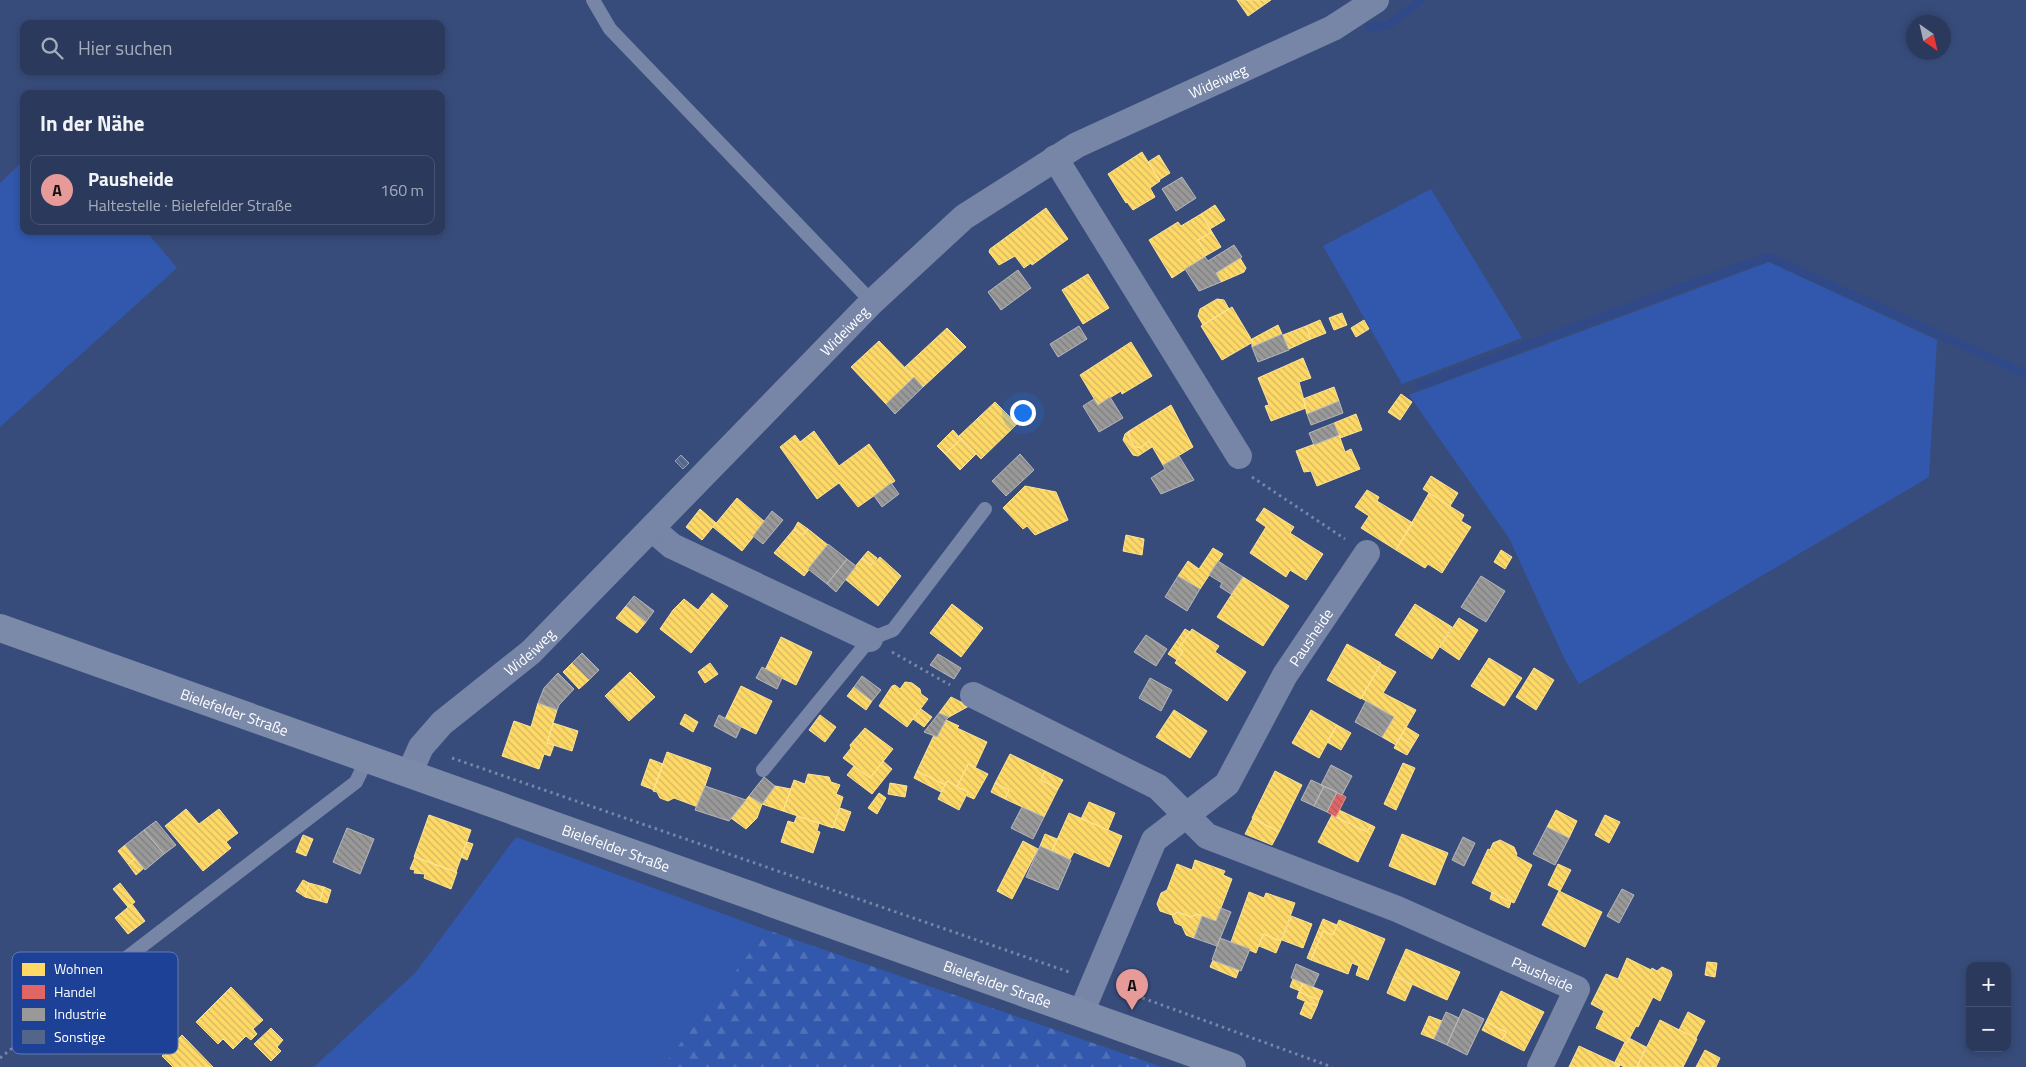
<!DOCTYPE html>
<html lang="de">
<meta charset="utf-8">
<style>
body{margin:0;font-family:"Titillium Web",sans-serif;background:#364465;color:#f1f3f6}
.controls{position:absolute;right:15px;bottom:15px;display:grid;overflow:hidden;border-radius:10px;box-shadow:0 2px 8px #0003}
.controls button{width:45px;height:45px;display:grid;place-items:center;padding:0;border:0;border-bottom:1px solid #465372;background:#2a395c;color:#f1f3f6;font:25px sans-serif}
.compass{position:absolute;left:1906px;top:15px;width:45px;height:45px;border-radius:50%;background:#2a395c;box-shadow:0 2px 8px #0003;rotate:146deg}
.you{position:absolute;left:1022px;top:412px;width:18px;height:18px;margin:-12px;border:4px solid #fff;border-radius:50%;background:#1a73e8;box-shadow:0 0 0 8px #1a73e833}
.badge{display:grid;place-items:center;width:32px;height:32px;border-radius:50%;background:#e69b98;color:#111;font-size:16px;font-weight:700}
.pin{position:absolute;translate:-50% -41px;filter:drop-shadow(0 1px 2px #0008)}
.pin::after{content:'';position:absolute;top:26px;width:18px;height:15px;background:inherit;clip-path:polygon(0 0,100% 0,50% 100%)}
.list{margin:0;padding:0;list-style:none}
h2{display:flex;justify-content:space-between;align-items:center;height:65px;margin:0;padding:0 20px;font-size:21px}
h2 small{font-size:16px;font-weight:400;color:#a5acbb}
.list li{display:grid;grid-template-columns:32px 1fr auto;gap:15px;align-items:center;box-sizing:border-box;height:70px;margin:0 10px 10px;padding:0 10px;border:1px solid #465372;border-radius:10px}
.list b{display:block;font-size:19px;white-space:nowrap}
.list p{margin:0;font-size:16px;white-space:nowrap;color:#a5acbb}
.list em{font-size:16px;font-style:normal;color:#a5acbb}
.icon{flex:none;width:28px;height:28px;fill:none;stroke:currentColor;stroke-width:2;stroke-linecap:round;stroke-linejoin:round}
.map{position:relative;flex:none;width:2026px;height:1067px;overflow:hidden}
.search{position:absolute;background:#2a395c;box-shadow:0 2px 8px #0003;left:20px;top:20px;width:425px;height:55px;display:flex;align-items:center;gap:12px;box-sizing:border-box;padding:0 18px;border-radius:10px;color:#a5acbb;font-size:19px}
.panel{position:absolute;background:#2a395c;box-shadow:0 2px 8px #0003;left:20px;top:90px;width:425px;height:145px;border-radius:10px}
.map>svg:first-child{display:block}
.green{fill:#3158ac}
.forest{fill:url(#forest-firs)}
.homes{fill:url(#homes-back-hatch);stroke:#ffe494}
.shops{fill:url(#shops-back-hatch);stroke:#e99494}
.industry{fill:url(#industry-back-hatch);stroke:#b8b8b8}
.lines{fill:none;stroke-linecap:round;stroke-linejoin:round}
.stream{stroke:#2f4989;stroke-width:8}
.building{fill:url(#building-back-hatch);stroke:#96a1bb}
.path{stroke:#7785a6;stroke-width:3;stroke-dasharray:2.5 4;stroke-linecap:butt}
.service{stroke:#7785a6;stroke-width:14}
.minor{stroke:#7785a6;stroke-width:26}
.secondary{stroke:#7c8aaa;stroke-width:28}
.labels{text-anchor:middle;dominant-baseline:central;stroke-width:5;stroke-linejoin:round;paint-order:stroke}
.street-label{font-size:15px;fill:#fff;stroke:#1c4197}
.key{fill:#1c4197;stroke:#607ab6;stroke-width:1}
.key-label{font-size:14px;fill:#fff}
</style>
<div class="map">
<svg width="2026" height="1067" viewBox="0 0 2026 1067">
<defs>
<pattern id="forest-firs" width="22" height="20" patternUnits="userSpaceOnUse" patternTransform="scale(1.25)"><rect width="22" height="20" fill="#3158ac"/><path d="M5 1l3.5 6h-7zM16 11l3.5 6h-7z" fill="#5071b8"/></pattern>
<pattern id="homes-back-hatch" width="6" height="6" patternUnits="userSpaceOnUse" patternTransform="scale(1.25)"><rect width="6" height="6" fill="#ffd966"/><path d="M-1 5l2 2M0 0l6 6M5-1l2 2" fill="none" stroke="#d2b660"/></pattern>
<pattern id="shops-back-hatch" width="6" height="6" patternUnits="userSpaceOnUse" patternTransform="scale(1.25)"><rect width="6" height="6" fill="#e06666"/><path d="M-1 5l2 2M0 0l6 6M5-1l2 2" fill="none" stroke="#ac5d5d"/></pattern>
<pattern id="industry-back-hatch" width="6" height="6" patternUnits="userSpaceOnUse" patternTransform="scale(1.25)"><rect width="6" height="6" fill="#999"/><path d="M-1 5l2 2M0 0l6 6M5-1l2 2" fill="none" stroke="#7e7e7e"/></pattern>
<pattern id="building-back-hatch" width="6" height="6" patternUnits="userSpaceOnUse" patternTransform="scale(1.25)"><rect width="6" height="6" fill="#54658a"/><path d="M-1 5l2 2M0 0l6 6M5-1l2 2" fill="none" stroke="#6e7c9c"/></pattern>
</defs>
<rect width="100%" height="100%" fill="#384c7b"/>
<path class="green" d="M24,160V231H146L177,268L0,427V183Z
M1431,189L1522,338L1402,384L1323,246Z
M1769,262L1937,340L1929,477L1579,684L1565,660L1509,538L1409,395Z
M516,837L767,930L662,1067H314L416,972Z"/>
<path class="forest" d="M767,930L1162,1067H662Z"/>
<path class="homes" d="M1237,0H1271L1248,16Z
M1142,152L1160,181L1150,188L1155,197L1133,210L1127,202L1126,203L1108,174Z
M1159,155L1170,173L1159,180L1148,162Z
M1215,205L1225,220L1210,229L1201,214Z
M1046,208L1068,239L1032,265L1031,263L1024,268L1015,256L999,265L989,252L990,249Z
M1201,214L1212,232L1198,240L1207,255L1172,278L1149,240L1178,222L1181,226Z
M1212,232L1221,247L1207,255L1198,240Z
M1240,258L1246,268L1244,272L1221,282L1216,273Z
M1088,274L1109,308L1083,324L1062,290Z
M1217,299L1224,300L1229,309L1203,325L1198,316L1200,309Z
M1232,307L1253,342L1222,360L1201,326Z
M1342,313L1347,325L1334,330L1329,318Z
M1320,320L1326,333L1311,339L1306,326Z
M1364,320L1369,329L1356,337L1351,328Z
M1278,325L1282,334L1252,347V339Z
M1306,326L1311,339L1289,349L1283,335Z
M947,328L966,347L923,387L905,367Z
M879,341L914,377L886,404L851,367Z
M1131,342L1152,376L1122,394L1121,391L1098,405L1080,375Z
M1303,358L1311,378L1299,382L1306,408L1271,421L1265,406L1269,405L1258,378Z
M1334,387L1339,401L1307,414L1303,399Z
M1401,394L1412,402L1400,420L1388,412Z
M995,402L1017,424L981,459L959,436Z
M1171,405L1193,447L1163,465L1149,441L1140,448L1134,446L1129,437V431Z
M1356,414L1362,430L1340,438L1334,423Z
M953,430L961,439L945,454L937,446Z
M814,431L839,466L869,444L895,481L858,507L839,483L817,499L780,447L795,435L800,442Z
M1129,431V437L1134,446L1140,448L1149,441L1152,447L1138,456L1133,455L1123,440L1125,434Z
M1339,435L1345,452L1351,449L1360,469L1317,486L1311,471L1304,472L1296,451Z
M961,439L976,454L960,470L945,454Z
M1431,476L1458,493L1450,506L1423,489Z
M1025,486L1056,492L1068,520L1035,535L1027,526L1023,529L1003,508Z
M1367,490L1379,497L1377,501L1413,523L1396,550L1361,528L1369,516L1355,507Z
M1429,493L1464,515L1461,521L1471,527L1442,573L1428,564L1425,568L1396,550Z
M737,498L765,522L742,551L713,527Z
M1264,508L1294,527L1290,533L1323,554L1306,580L1290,570L1286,577L1250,553L1266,527L1256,520Z
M700,509L716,523L702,540L686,527Z
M798,522L808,529L803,535L794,529Z
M794,529L803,535L808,529L828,545L804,576L774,553Z
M1126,535L1144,539L1142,555L1123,551Z
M1213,548L1223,554L1200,589L1178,576L1188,561L1199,569Z
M1501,550L1512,557L1505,569L1494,562Z
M868,551L877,558L871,565L862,558Z
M880,557L901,576L878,606L845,579L862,558L871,565Z
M1243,577L1289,606L1263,646L1217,617Z
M712,593L728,606L691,653L660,629L673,610L684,599L698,610Z
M952,604L983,628L961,657L930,633Z
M1415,604L1452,627L1432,659L1395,635Z
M626,606L646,622L637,633L616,618Z
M1459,618L1478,630L1459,660L1440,647Z
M1185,629L1190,632L1179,648L1183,651L1177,660L1168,654Z
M1192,629L1219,646L1215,652L1246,672L1227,701L1175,663L1183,651L1179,648Z
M781,637L812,652L796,685L765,670Z
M1347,644L1381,663L1361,699L1327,680Z
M1489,658L1522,678L1504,706L1471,686Z
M572,663L589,680L579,689L563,672Z
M710,663L718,674L705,683L698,672Z
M1381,664L1396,672L1383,693L1416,710L1396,745L1382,737L1394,717L1361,698Z
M1534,668L1554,680L1536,710L1516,697Z
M630,672L655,697L629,721L605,696Z
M905,682L912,683L920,689L921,694L928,699L907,727L879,706L892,686L895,685L900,689Z
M741,686L772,701L756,734L725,719Z
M854,687L872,701L866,710L847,696Z
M951,697L969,706L949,717L939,713Z
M538,703L557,710L547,743L554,745L550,756L544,754L539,769L502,756L514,721L531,727Z
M921,709L932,717L924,727L913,719Z
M1174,710L1207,731L1190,758L1156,737Z
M1311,710L1337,725L1319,758L1292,743Z
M685,714L698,722L693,732L680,724Z
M820,715L836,727L825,742L809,730Z
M946,720L959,726L957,728L987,742L975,768L968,764L957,787L947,781L945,785L917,771L934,735L937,737Z
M553,723L578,731L572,751L547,743Z
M1337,725L1351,733L1341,750L1327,742Z
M1406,727L1419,735L1413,745L1400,737Z
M865,728L893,749L870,778L843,758L851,748L850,745Z
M1400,737L1413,745L1407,755L1394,748Z
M667,752L711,768L698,807L674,798L668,801L660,798L657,792L653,791Z
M1010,754L1045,771L1041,780L1058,789L1044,817L1005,799L1009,790L995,783Z
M650,759L663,764L654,790L641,785Z
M883,761L892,769L872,794L847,775L854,766L870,778Z
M1403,763L1415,768L1396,810L1384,804Z
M968,764L988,774L974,799L967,796L968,792L957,787Z
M917,771L945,785L941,792L914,778Z
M1045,771L1063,780L1058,789L1041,780Z
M1275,771L1302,785L1279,832L1252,818Z
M808,774L829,777L831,782L840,785L836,794L843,797L833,828L783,811L794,780L805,784Z
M947,781L968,792L959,810L938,799Z
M890,783L907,786L905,797L888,794Z
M995,783L1009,790L1005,799L991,792Z
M775,786L791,789L783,811L762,804Z
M879,793L886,798L877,814L868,808Z
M749,796L762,804L757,818L746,829L731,818Z
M1089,802L1115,813L1108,830L1081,819Z
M840,808L851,812L844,831L833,827Z
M186,809L199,824L219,809L238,833L226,842L231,848L203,871L165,826Z
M1339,810L1371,825L1367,832L1336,817Z
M1556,810L1577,821L1569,838L1547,827Z
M1069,813L1122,836L1109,867L1074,852L1070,859L1052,851Z
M429,815L471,830L456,872L414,857Z
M1332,815L1367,832L1371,825L1375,827L1358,862L1318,842Z
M1605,815L1620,822L1609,843L1595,835Z
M797,816L819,823L817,831L820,832L813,853L781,842L788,821L794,823Z
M1253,818L1279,832L1272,845L1245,834Z
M1045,834L1057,839L1052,851L1040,846Z
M1402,834L1448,853L1435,885L1389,866Z
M303,835L313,839L306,856L296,852Z
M1500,840L1514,847L1517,854L1516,856L1532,865L1514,903L1472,883L1488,849L1490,850L1493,843Z
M1023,841L1038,849L1012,899L997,891Z
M467,842L473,844L467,860L461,857Z
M125,845L136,858L128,864L118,851Z
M415,857L457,872L451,889L424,878L425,874L414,873L415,870L410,869Z
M136,858L144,868L136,875L128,864Z
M1195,860L1225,871L1223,875L1232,879L1216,921L1197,914L1191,917L1178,912L1172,915L1160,911L1157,904L1161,893L1167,890L1177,864L1192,870Z
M1558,864L1571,870L1560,891L1548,885Z
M303,880L309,883L305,897L296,891Z
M120,883L135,902L128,907L113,889Z
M309,883L324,887L320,901L305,897Z
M324,887L331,890L327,903L320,901Z
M1559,891L1602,912L1585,947L1542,925Z
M1249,892L1264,898L1266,893L1295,903L1281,941L1263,934L1256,953L1231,942Z
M1492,892L1511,902L1509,908L1490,899Z
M132,904L145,921L128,934L115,918Z
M1178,912L1191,917L1197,914L1202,916L1194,938L1186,935L1182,926L1175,923L1172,915Z
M1291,916L1312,924L1303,948L1282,940Z
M1323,919L1337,925L1333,935L1323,931L1311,960L1307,958Z
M1339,920L1385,939L1368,980L1356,975L1359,966L1352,963L1348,974L1311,960L1323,931L1333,935Z
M1263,934L1281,941L1276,953L1259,946Z
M1406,949L1460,972L1447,1000L1394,976Z
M1627,958L1651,970L1652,968L1657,971L1662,967L1671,971L1672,975L1660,1001L1653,997L1638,1027L1636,1026L1627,1043L1596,1028L1604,1011L1591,1004L1606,974L1618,979Z
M1213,960L1239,970L1236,978L1210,967Z
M1707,962L1717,963L1715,977L1705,975Z
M1394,976L1412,985L1405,1001L1387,993Z
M1293,979L1303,983L1300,991L1290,987Z
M1303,983L1323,991L1319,1000L1299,992Z
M231,987L263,1020L253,1029L257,1034L251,1040L246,1036L233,1049L223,1039L218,1044L196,1022Z
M1501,991L1544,1012L1524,1051L1502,1040L1506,1032L1486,1022Z
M1299,992L1319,1000L1317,1006L1297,998Z
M1305,1002L1317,1006L1311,1019L1300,1014Z
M1688,1012L1705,1021L1696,1038L1679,1030Z
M1429,1016L1442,1021L1434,1039L1421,1034Z
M1660,1020L1697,1039L1683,1067H1637Z
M1486,1022L1506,1032L1502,1040L1482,1030Z
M271,1028L283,1040L277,1047L281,1051L271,1061L254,1044Z
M182,1035L213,1067H173L162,1056Z
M1629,1038L1646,1047L1637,1067H1624L1615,1062L1625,1042L1627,1043Z
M1579,1046L1620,1065L1619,1067H1569Z
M1705,1050L1720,1058L1716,1067H1696Z"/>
<path class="shops" d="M1337,792L1346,797L1336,817L1327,812Z"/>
<path class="industry" d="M1182,177L1196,198L1176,211L1162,189Z
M1234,245L1242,257L1216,273L1221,282L1199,291L1185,269L1205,257L1208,261Z
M1018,270L1031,288L1001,310L988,292Z
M1079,326L1087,339L1058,357L1050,344Z
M1282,334L1289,350L1258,362L1252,347Z
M914,377L923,387L895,414L886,404Z
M1110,397L1123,418L1099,432L1083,406L1094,399L1098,405Z
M1339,401L1343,413L1311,425L1307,414Z
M1334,423L1339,435L1314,445L1309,433Z
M1020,454L1034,470L1006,496L992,481Z
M1179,456L1194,480L1161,494L1151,478L1165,469L1163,465Z
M891,483L899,494L882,507L874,496Z
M772,511L783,520L763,544L753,536Z
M828,544L847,559L827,584L808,569Z
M847,559L856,566L836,592L827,584Z
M1218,561L1243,577L1231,594L1220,587L1222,583L1209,575Z
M1178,576L1200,589L1187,611L1165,597Z
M1481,576L1505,591L1486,622L1461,607Z
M634,596L654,611L646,622L626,606Z
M1146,635L1167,649L1156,666L1134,652Z
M582,653L599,670L589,680L572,663Z
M938,654L961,668L954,679L930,665Z
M762,667L782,678L777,689L756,678Z
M558,673L574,689L559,705L557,710L538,703L544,688Z
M862,676L881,690L872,701L854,687Z
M1150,678L1172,690L1161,711L1139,698Z
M1366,701L1394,717L1382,737L1355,722Z
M939,713L949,717L946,720L937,737L924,732Z
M719,715L741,727L736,738L714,726Z
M1331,765L1352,776L1342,795L1321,785Z
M764,777L775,786L762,804L749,796Z
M1311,780L1324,786L1314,806L1301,800Z
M705,786L746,800L729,821L695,810Z
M1324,786L1337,792L1327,812L1314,806Z
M1022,807L1044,817L1033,839L1011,828Z
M156,821L176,845L164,854L144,830Z
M1547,827L1569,838L1555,865L1533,854Z
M347,828L374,839L360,874L333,862Z
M144,830L164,854L145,870L125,845Z
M1463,837L1475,843L1464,866L1452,860Z
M1040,846L1071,860L1058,890L1026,877Z
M1622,889L1634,895L1619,923L1607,916Z
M1221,908L1231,912L1217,946L1194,938L1202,916L1216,921Z
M1220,938L1250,949L1241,971L1212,960Z
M1296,964L1319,974L1313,987L1291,978Z
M1463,1009L1484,1019L1467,1055L1447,1045Z
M1446,1012L1459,1018L1447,1045L1434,1039Z"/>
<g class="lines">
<path class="stream" d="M1369,27L1387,26L1421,0
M1420,385L1693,283L1769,257L2026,374"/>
</g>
<path class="building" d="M681,455L689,463L683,469L675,461Z"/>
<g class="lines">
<path class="path" d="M1252,477L1345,539
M892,652L950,685
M452,758L1069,972
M1118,989L1332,1067
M0,1058L109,971"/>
<path class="service" d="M593,0L610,29L872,302
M763,770L870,639L893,630L985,509
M125,959L356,782L367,759"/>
<g class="minor">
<path d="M1055,158L1239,456"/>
<path d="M652,529L672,546L870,639"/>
<path id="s1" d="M973,695L1158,787L1207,836L1397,909L1577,989L1540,1067"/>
<path id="s2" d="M409,774L421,747L442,723L531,652L872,302L964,217L1077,145L1333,28L1376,0"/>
<path id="s3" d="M1081,1013L1154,840L1227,784L1285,675L1367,553"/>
</g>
<path class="secondary" id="s4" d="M0,628L1232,1067"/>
</g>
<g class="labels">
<g class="street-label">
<text stroke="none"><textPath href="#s2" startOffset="1078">Wideiweg</textPath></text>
<text stroke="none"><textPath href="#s2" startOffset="624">Wideiweg</textPath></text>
<text stroke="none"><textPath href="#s3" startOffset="449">Pausheide</textPath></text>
<text stroke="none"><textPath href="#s2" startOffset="174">Wideiweg</textPath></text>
<text stroke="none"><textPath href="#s4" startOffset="249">Bielefelder Straße</textPath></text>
<text stroke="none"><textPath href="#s4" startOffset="654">Bielefelder Straße</textPath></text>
<text stroke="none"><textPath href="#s1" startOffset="639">Pausheide</textPath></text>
<text stroke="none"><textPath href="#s4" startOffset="1059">Bielefelder Straße</textPath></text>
</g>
</g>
<rect x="12" y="952" width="166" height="102" rx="8" class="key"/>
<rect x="22" y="963" width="23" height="13" fill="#ffd966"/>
<rect x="22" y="985" width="23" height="14" fill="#e06666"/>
<rect x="22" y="1008" width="23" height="13" fill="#999"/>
<rect x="22" y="1030" width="23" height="14" fill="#54658a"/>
<g class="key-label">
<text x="54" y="974">Wohnen</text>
<text x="54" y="997">Handel</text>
<text x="54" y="1019">Industrie</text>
<text x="54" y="1042">Sonstige</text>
</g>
</svg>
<div class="controls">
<button>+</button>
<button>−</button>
</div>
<svg class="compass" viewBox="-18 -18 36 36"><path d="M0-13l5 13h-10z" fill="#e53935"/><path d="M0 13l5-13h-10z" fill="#a5acbb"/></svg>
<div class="you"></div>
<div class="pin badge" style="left:1132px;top:1010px">A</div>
<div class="search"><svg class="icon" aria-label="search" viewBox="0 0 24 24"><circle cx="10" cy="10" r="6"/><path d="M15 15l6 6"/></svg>Hier suchen</div>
<section class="panel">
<h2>In der Nähe<small></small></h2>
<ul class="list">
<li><span class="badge">A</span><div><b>Pausheide</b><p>Haltestelle · Bielefelder Straße</p></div><em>160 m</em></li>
</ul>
</section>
</div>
